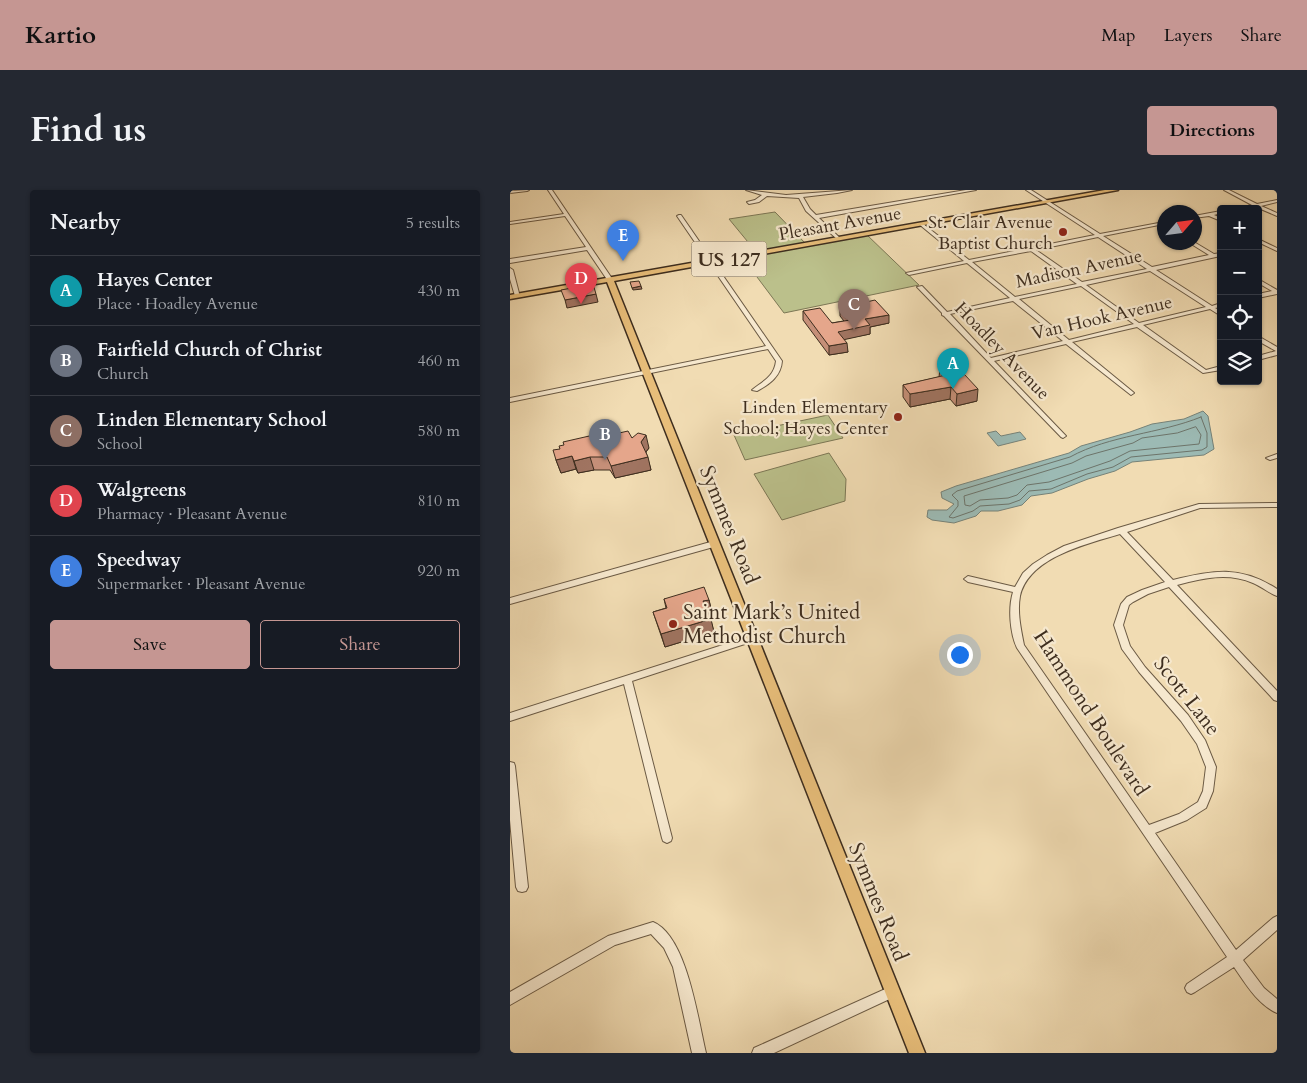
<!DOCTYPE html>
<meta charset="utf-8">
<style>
body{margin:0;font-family:Cardo,serif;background:#242831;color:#f1f3f6}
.controls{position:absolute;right:15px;top:15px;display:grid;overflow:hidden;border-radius:5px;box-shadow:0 1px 4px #0004}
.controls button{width:45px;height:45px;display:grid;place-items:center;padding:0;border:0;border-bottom:1px solid #363941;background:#171b24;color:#f1f3f6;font:25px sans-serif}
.compass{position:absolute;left:647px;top:15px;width:45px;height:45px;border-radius:50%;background:#171b24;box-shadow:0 1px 4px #0004;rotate:62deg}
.you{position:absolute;left:449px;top:464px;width:18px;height:18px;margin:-12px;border:4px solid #fff;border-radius:50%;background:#1a73e8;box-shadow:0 0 0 8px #1a73e833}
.badge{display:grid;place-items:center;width:32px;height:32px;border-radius:50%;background:#c59692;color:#fff;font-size:16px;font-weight:700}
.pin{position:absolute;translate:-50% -41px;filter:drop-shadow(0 1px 2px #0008)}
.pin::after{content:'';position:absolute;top:26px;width:18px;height:15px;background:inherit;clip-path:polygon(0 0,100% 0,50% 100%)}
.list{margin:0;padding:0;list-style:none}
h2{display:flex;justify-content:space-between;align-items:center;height:65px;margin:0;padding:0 20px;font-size:21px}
h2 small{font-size:16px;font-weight:400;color:#9ea1a6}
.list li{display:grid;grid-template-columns:32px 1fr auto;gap:15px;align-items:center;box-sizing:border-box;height:70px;padding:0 20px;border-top:1px solid #363941}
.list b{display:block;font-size:19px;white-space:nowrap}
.list p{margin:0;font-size:16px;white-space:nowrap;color:#9ea1a6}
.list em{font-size:16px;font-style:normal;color:#9ea1a6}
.actions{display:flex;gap:10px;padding:15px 20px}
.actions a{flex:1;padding:11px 0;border:1px solid #c59692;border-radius:5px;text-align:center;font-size:18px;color:#c59692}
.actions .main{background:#c59692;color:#111}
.icon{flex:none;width:28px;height:28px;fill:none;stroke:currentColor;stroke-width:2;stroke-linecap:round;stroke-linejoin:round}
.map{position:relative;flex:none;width:767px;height:863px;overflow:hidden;border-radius:5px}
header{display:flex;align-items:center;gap:30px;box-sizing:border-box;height:70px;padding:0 25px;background:#c59692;color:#111}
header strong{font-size:24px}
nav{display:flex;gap:28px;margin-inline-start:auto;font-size:18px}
.intro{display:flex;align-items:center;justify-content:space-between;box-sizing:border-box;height:120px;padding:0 30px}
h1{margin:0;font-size:35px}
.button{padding:12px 22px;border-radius:5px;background:#c59692;color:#111;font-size:18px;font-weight:700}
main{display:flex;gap:30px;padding:0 30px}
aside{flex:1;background:#171b24;border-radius:5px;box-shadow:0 1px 4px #0004}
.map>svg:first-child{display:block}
.green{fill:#bbc08b;stroke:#7c7755}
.water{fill:#9cbab4;stroke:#768278}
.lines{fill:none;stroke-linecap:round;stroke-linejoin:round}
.shore{stroke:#6d746a;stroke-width:1}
.minor-casing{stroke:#6b5a44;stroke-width:2}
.major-casing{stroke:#3e2e1f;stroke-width:3}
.minor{fill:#f6e8ce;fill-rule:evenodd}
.major{fill:#e8be7a;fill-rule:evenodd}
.wall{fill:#c58f78;stroke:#3e2e1f}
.shaded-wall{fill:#a07461;stroke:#3e2e1f}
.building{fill:#e5a68b;stroke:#3e2e1f}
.poi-dot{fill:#8f2418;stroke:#f6e8ce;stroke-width:2}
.labels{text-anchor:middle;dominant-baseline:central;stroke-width:4.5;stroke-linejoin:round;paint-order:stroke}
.far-poi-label{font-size:18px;fill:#3e2e1f;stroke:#f6e8ce;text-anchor:end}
.far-street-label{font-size:18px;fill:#3e2e1f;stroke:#f6e8ce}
.shield{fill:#f6e8ce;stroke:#756654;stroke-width:1}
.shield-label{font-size:20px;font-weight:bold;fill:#3e2e1f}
.street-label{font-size:21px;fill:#3e2e1f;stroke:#f6e8ce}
.poi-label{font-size:21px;fill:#3e2e1f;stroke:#f6e8ce;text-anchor:start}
</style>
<header>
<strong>Kartio</strong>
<nav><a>Map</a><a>Layers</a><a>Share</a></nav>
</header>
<div class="intro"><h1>Find us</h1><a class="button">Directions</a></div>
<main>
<aside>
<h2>Nearby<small>5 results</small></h2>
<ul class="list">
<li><span class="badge" style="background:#0f9aa8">A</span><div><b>Hayes Center</b><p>Place · Hoadley Avenue</p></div><em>430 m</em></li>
<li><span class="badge" style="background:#6b7280">B</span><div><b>Fairfield Church of Christ</b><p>Church</p></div><em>460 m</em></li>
<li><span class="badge" style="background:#8d6e63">C</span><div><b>Linden Elementary School</b><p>School</p></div><em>580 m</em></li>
<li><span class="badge" style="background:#e0444e">D</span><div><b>Walgreens</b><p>Pharmacy · Pleasant Avenue</p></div><em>810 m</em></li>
<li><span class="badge" style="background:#3f7fe0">E</span><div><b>Speedway</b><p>Supermarket · Pleasant Avenue</p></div><em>920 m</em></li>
</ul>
<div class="actions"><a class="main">Save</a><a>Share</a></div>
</aside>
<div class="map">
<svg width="767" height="863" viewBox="0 0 767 863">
<rect width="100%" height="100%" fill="#f1dcb3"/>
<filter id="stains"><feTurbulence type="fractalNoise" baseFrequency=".004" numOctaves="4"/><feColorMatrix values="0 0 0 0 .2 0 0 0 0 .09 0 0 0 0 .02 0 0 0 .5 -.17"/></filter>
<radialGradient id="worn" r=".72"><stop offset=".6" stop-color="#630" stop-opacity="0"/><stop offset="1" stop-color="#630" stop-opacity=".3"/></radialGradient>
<path class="green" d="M265,22L297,55L356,44L409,95L274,123L232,67L247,63L219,29Z
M318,225L333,248L235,270L224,245Z
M319,263L336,289L335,311L272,330L244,284Z"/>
<path class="water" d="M693,221L698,226L704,259L694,265L622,272L605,281L578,289L542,303L521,306L512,315L488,321H471L466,326L444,333L422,330L417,327L418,320H437L444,314L432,308L431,302L446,296L559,263L571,256L620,242L642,234L674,229Z
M486,241L491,246L510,242L516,249L488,256L477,243Z"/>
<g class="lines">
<path class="shore" d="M691,227L697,243V257L692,260L621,267L603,277L577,284L541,299L519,301L510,310L499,314L470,316L463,321L443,328L439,327L448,316V311L442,305L447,301L560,267C600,245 649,244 691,227Z
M686,237L691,245L689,254L620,261L600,271L539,292L517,295L507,305L498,308L470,310L460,316L455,315L454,306L562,273L576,266L623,253L632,248L667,243Z"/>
<g class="minor-casing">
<path id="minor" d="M19,0L17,1L0,3V1Z
M38,0H42L103,90L102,91H98L77,60L0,73V69L76,57L55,26L0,34V32L54,24Z
M236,0L276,5L342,0L327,3L293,7L300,19L306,25L456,0H466L309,28L330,48V49L328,50L296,21L289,8L257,6L249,12L239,14L237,12L245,10L252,5Z
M516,0H521L590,44L654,32V34L593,46L642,77L699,65L678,52H684L704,64L711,63V66L706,67L646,80L702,116L711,113V117L705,118L711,121V126L700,119L633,135L696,180L711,176V180L693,183L627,137L562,152L623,202L624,203L621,205L556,154L484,171L556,246L553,248L551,247L434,126L432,125V123L407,97L412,96L437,122L500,108L457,73L399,85L396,83L454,71L410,35V34L412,33L459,70L585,45ZM588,47L637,79L572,92L526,60ZM521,61L567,94L505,107L462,72ZM640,81L696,117L629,133L576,95ZM571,96L624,134L559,150L509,109ZM503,111L553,151L481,168L440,124Z
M714,0H719L747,14L767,10V12L751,16L767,23V26L746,17L725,19L742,15Z
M711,21V23L704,25L711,28V31L699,26L684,28V26Z
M169,25H171L272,171C271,186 260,194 247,201L242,200C253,191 264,187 266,171L258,159L0,212V208L256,156L167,26Z
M748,49L767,58V61L748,52Z
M0,78L3,80L10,107L5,106L0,89Z
M748,89L767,100V104L748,108V104L762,101L748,93Z
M748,146L767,157V165L748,170V166L766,161L748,151Z
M767,264V268L760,270L756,268Z
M767,313V317L690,318L617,342L663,390C703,380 730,375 767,399V406C759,403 752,397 743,393C718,382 693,388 667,395L767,501V511L764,510L659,397L638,404L623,412L619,415L613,435L620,456L635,477L678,525L695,550L706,577L703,601L696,618L677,630L645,643L726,760L763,728L767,726V740L733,770L754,798L767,809V823C748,815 735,793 724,777L685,802L681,804L677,802L675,798L677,794L717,767L507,458C500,443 498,418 503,402L458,392L454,389L458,386L505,397L513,383L523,374L537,365L554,356L608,338L689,314ZM610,344L655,392L632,400L617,407L611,414L604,435L612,459L629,482L671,531L687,554L696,577L693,601L688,612L669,624L639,635L514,455C511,440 507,422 510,406C519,367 577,354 610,344Z
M204,351L207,352L208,354L207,356L0,414V408Z
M244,445L248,448L247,450L122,491L162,648L161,651L157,653L153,651L152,648L114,494L0,531V523Z
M0,572L4,573L5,576L18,697L16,701L12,702L8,701L6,697L0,630Z
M143,732C177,746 188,830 196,863H182L163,777L154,758L141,744L105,755L0,815V802L98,746Z
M382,796L386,798L388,802L386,806L264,863H242L244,858Z"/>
</g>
<g class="major-casing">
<path id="major" d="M595,0H608L104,91L415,863H399L97,92L0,109V105Z"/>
</g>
<use href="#minor" class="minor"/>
<use href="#major" class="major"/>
</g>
<path class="wall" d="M330,118L379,133L360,137V144L334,149L338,162L319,165L293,130V121L322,133L334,131L330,126Z
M432,172L467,211L446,216L440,209L400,217L393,207V195L429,187L430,179L431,178Z
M86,242L96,246L122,248L139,258L136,262L141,280L105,288L100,280H84L68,283L66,279L51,283L46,270L50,259L87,245Z
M154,409L199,410L202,423L199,424L204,442L155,457L143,422L156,418Z"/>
<path class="shaded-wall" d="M131,96L132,99L123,100L122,98Z
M86,104L88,112L57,118L55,110Z
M379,125V133L360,137V144L328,151V142L355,129Z
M337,153L338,162L319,165V156Z
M441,197L440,209L400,217V204Z
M468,199L467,211L446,216L447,204Z
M136,245L139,258L134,264L131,252Z
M62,266L66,279L51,283L46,270Z
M80,267L84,280L68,283L64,271Z
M138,267L141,280L105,288L101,276Z
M199,410L202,423L196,424L193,411Z
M201,429L204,442L155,457L151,444Z"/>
<path class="building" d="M129,91L131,96L122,98L120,92Z
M83,94L86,104L55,110L51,100Z
M365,110L379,125L355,129L360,135L328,142L337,153L319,156L293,121L310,118L322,133L340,130L330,118Z
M441,170L468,199L447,204L441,197L400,204L393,195L436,185L430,179L436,177L432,172Z
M94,240L96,246L118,241L122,248L128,243L136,245L131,252L138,267L101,276L97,267H80L64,271L62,266L46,270L43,260L50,259L49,256L54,255L53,252L88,244L86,242Z
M194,397L199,410L193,411L201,429L151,444L143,422L157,418L154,409Z"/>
<g class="poi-dot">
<circle cx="553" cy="42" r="5"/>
<circle cx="388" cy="227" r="5"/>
<circle cx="163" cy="434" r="5"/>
</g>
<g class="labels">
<g class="far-poi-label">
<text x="543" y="32">St. Clair Avenue<tspan x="543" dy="21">Baptist Church</tspan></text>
<text x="378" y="217">Linden Elementary<tspan x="378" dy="21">School; Hayes Center</tspan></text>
</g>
<g class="far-street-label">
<text transform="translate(330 34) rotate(-10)">Pleasant Avenue</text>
<text transform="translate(569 79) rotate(-12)">Madison Avenue</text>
<text transform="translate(592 128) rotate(-13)">Van Hook Avenue</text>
<text transform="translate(492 161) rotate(46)">Hoadley Avenue</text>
</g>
<rect class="shield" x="181.5" y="51.5" width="75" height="35" rx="4"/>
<g class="shield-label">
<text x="219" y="69">US 127</text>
</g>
<g class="street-label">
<text transform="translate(219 335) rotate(68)">Symmes Road</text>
<text transform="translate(677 506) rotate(52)">Scott Lane</text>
<text transform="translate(581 523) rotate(57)">Hammond Boulevard</text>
<text transform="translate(368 712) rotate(68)">Symmes Road</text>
</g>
<g class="poi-label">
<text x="173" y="422">Saint Mark’s United<tspan x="173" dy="24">Methodist Church</tspan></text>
</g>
</g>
<rect width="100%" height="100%" filter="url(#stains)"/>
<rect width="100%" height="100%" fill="url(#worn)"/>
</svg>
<div class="controls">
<button>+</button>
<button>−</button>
<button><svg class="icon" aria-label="locate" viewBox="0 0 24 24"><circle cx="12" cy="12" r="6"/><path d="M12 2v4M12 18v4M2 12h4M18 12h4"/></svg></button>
<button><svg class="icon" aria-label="layers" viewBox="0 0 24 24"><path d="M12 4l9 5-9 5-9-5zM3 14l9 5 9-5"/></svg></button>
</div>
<svg class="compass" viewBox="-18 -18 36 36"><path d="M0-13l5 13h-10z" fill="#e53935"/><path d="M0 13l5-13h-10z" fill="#9ea1a6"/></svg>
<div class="you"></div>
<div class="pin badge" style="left:443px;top:199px;background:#0f9aa8">A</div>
<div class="pin badge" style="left:95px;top:270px;background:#6b7280">B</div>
<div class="pin badge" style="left:344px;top:140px;background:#8d6e63">C</div>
<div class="pin badge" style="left:71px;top:114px;background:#e0444e">D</div>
<div class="pin badge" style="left:113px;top:71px;background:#3f7fe0">E</div>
</div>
</main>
